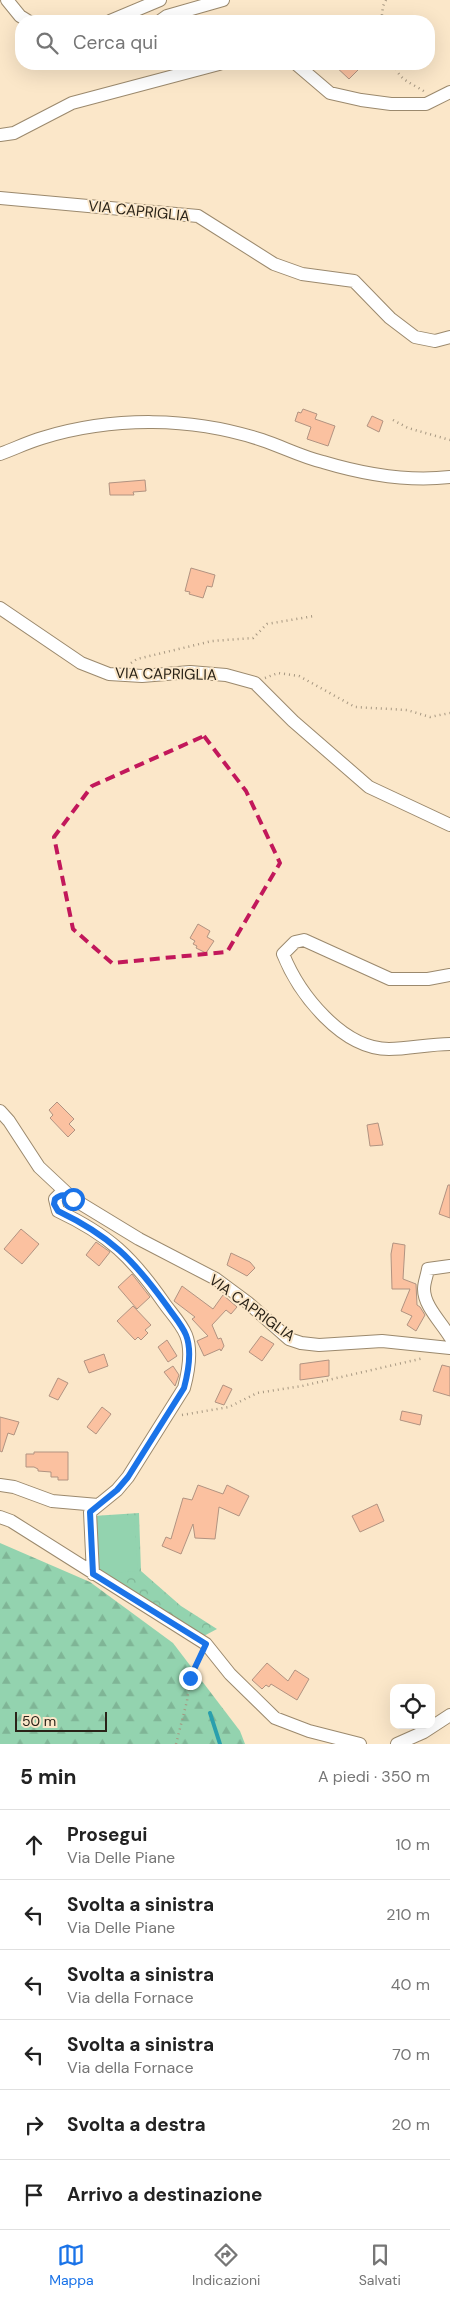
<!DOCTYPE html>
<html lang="it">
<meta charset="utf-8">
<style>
body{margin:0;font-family:"DM Sans",sans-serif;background:#f2f2f2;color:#222}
.controls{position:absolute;right:15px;bottom:15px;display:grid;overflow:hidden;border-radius:10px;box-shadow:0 5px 20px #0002}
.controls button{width:45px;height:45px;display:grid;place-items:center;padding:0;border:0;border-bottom:1px solid #e0e0e0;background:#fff;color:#222;font:25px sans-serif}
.scale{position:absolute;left:15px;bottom:12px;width:92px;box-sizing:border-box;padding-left:5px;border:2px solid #2a2318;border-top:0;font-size:14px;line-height:18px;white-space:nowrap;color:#2a2318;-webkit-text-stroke:4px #fbe7c9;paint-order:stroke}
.stop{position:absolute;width:15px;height:15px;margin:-11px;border:4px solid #1a73e8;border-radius:50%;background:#fff}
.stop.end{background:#1a73e8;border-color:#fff;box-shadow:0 1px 5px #0008}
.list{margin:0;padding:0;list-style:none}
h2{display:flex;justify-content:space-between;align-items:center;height:65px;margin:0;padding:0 20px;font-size:21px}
h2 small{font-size:16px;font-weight:400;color:#767676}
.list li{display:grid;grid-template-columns:32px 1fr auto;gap:15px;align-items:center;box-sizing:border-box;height:70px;padding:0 20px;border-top:1px solid #e0e0e0}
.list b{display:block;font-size:19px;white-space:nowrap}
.list p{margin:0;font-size:16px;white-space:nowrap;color:#767676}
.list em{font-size:16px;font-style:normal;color:#767676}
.icon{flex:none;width:28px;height:28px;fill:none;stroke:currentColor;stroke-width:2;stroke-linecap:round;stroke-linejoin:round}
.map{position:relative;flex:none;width:450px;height:1744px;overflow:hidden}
.search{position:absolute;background:#fff;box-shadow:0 5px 20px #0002;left:15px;right:15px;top:15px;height:55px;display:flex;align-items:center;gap:12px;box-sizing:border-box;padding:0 18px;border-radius:20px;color:#767676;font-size:19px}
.sheet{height:485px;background:#fff}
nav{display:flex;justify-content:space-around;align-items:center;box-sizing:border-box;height:70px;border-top:1px solid #e0e0e0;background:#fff;font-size:14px;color:#767676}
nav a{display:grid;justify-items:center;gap:2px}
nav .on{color:#1a73e8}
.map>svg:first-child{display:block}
.forest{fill:url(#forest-firs)}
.park{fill:url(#park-crowns)}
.garden{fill:#93d3af}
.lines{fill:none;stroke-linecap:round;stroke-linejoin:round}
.stream{stroke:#2a9fad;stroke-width:4}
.building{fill:#fbc1a0;stroke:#b19381}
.minor-casing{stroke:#9b896d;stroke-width:14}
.path{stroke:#a69781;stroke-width:2.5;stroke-dasharray:1 4;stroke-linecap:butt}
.minor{stroke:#fff;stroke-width:12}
.route{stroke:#1a73e8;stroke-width:6}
.marked{fill:none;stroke:#c2185b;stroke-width:4;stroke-dasharray:10 6;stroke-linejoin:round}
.labels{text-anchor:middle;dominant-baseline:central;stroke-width:4;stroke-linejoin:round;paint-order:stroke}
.street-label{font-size:15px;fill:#2a2318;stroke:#fbe7c9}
</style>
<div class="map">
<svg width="450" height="1744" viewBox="0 0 450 1744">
<defs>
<pattern id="forest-firs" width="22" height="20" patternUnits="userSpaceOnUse" patternTransform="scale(1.25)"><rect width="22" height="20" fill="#93d3af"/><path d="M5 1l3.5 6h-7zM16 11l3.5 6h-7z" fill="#7fb596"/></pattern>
<pattern id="park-crowns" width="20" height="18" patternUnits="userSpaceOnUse" patternTransform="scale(1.25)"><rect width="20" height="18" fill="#93d3af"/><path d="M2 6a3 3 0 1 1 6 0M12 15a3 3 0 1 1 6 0" fill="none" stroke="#7fb596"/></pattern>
</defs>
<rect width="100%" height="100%" fill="#fbe7c9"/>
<path class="forest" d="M0,1543L90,1582L173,1643L240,1731L245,1744H0Z"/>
<path class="park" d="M139,1513L141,1571L181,1606L217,1629L200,1638L99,1574L93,1516Z"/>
<path class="garden" d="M134,1515L138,1571L99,1574L96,1518Z"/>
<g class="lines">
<path class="stream" d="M210,1713L220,1744"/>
</g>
<path class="building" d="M333,64H355L360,68L349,79Z
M303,409L317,414L315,419L335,426L328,446L307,439L311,427L295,421L298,412L301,413Z
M372,416L383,421L379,432L367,426Z
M145,480L146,491L133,492L134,495H110L109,483Z
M191,568L215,575L212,587L207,586L203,598L189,594L190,592L185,591Z
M198,924L210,931L207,937L214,941L206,953L196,948L197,946L193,944L195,941L190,938Z
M57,1102L74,1119L69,1124L75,1130L68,1137L50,1118L53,1115L49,1110Z
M378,1123L383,1145L370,1146L367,1125Z
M448,1185H450V1218L439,1214Z
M21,1229L39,1244L22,1264L4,1249Z
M96,1242L110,1252L99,1266L86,1255Z
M393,1243L405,1245L403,1279L416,1284L417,1305L420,1307L425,1315L416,1331L407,1325L412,1316L401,1311L410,1289H392L391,1254Z
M231,1253L250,1262L255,1268L247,1276L227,1265Z
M132,1274L150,1297L137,1309L118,1287Z
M182,1286L213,1309L223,1295L237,1307L231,1314L226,1310L212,1325L218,1339L221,1338L224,1346L221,1351L220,1349L204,1356L197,1341L208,1336L192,1319L195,1317L174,1301Z
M133,1306L151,1325L145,1330L148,1333L141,1340L138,1337L135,1340L117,1321Z
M261,1336L274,1344L262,1361L249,1352Z
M167,1340L177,1356L168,1362L158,1347Z
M104,1354L108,1366L89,1373L84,1361Z
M329,1360V1376L300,1380V1364Z
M442,1365L450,1367V1396L433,1391Z
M173,1366L179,1375L175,1386L164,1372Z
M58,1378L68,1383L58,1400L49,1396Z
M223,1385L232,1389L224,1405L215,1402Z
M102,1407L111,1414L96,1434L87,1427Z
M402,1411L422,1415L420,1425L400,1420Z
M0,1417L19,1422L14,1435L8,1433L2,1452L0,1451Z
M34,1452H68V1480H58V1477H51V1472L38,1471V1469L34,1467H26V1454H34Z
M198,1485L223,1494L227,1485L249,1496L239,1516L219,1507L215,1539L195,1538L193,1524L181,1554L162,1546L166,1537L171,1539L183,1498L192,1500Z
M377,1504L384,1521L360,1532L352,1516Z
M267,1663L288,1681L295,1670L309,1679L297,1700L271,1684L269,1687L266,1685L262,1689L252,1680Z"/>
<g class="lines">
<g class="minor-casing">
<path id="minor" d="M7,0L20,16L28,21
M110,21L160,0
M160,21L167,16L223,0
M296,64L330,93L361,100L391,104H426L450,92
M0,135L14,133L72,103L219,64
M0,198L198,216L274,264L302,274L354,281L390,318L415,337L435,341L450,337
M0,454C14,449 28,442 42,438C114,416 192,417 262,440C283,447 302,457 323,462C363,474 408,482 450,477
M0,608L81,663L109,674L142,676L190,672L226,675L255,683L293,721L369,787L450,825
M450,975L428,979H390L304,940L295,942L283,954C299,994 342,1049 389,1049C409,1049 429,1044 450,1044
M0,1111L9,1121L39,1167L71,1197
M450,1266L428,1269C427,1276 424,1282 424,1289C424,1306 441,1322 450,1337
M0,1485L14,1487L52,1501L98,1505
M0,1517L11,1521L206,1644L230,1674L275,1718L309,1731L360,1744
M93,1574L90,1512L117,1490L128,1477L184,1388C188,1373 192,1350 186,1335C181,1323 171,1313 164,1303C132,1257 109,1235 58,1211L55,1199L59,1195L65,1194L139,1239L216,1279L247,1302L289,1339L301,1343L319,1345L382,1341L450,1348
M397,1744L424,1732L450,1715"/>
</g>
<path class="path" d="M386,0L383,6L382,15L387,21
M395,64C397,80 414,84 425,92
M393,420L408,428L450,440
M131,663L137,659L212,641L253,638L267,624L314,616
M265,678L278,673L299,676L355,707L407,710L430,717L450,713
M182,1415L229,1407L257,1393L302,1386L424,1358
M176,1744L187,1701L190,1678L201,1655"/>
<use href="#minor" class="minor"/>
</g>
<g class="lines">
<path class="route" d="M73,1199C65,1195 62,1193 55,1199L54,1204L58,1211C110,1236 133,1259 167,1306C173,1315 182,1325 186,1335C192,1350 188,1373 184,1388L128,1477L117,1490L90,1512L93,1574L206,1644L190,1678"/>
</g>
<path class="marked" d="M204,736L246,791L280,863L227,952L112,963L73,929L54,837L92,786Z"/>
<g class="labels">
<g class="street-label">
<text transform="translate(139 211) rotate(6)">VIA CAPRIGLIA</text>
<text transform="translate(166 674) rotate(1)">VIA CAPRIGLIA</text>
<text transform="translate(252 1308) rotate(36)">VIA CAPRIGLIA</text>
</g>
</g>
</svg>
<div class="controls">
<button><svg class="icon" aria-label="locate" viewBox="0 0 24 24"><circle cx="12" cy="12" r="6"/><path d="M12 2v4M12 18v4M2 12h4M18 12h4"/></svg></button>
</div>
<div class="scale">50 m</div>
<div class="stop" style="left:73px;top:1199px"></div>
<div class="stop end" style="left:190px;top:1678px"></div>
<div class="search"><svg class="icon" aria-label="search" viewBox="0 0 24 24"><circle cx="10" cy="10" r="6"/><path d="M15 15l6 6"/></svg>Cerca qui</div>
</div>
<section class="sheet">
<h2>5 min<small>A piedi · 350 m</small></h2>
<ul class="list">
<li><svg class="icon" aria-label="ahead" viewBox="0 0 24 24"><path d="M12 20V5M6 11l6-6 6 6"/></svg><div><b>Prosegui</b><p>Via Delle Piane</p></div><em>10 m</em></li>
<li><svg class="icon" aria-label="left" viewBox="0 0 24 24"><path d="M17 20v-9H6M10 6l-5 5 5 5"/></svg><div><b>Svolta a sinistra</b><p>Via Delle Piane</p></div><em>210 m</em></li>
<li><svg class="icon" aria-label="left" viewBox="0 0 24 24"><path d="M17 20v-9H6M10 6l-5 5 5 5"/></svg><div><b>Svolta a sinistra</b><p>Via della Fornace</p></div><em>40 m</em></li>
<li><svg class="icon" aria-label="left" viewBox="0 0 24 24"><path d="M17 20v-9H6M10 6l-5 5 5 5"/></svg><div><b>Svolta a sinistra</b><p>Via della Fornace</p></div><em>70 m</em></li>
<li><svg class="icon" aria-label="right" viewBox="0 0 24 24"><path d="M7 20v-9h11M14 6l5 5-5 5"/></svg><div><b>Svolta a destra</b></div><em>20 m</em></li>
<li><svg class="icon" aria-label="arrive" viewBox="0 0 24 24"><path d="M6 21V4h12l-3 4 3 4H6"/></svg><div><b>Arrivo a destinazione</b></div></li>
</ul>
</section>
<nav>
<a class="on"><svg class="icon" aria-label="map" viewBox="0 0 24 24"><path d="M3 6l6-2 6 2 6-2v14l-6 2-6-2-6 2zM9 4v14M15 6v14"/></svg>Mappa</a>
<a><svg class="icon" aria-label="directions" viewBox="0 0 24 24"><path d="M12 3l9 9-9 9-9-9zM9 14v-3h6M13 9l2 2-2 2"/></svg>Indicazioni</a>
<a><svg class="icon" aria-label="saved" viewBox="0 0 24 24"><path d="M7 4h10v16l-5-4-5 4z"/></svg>Salvati</a>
</nav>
